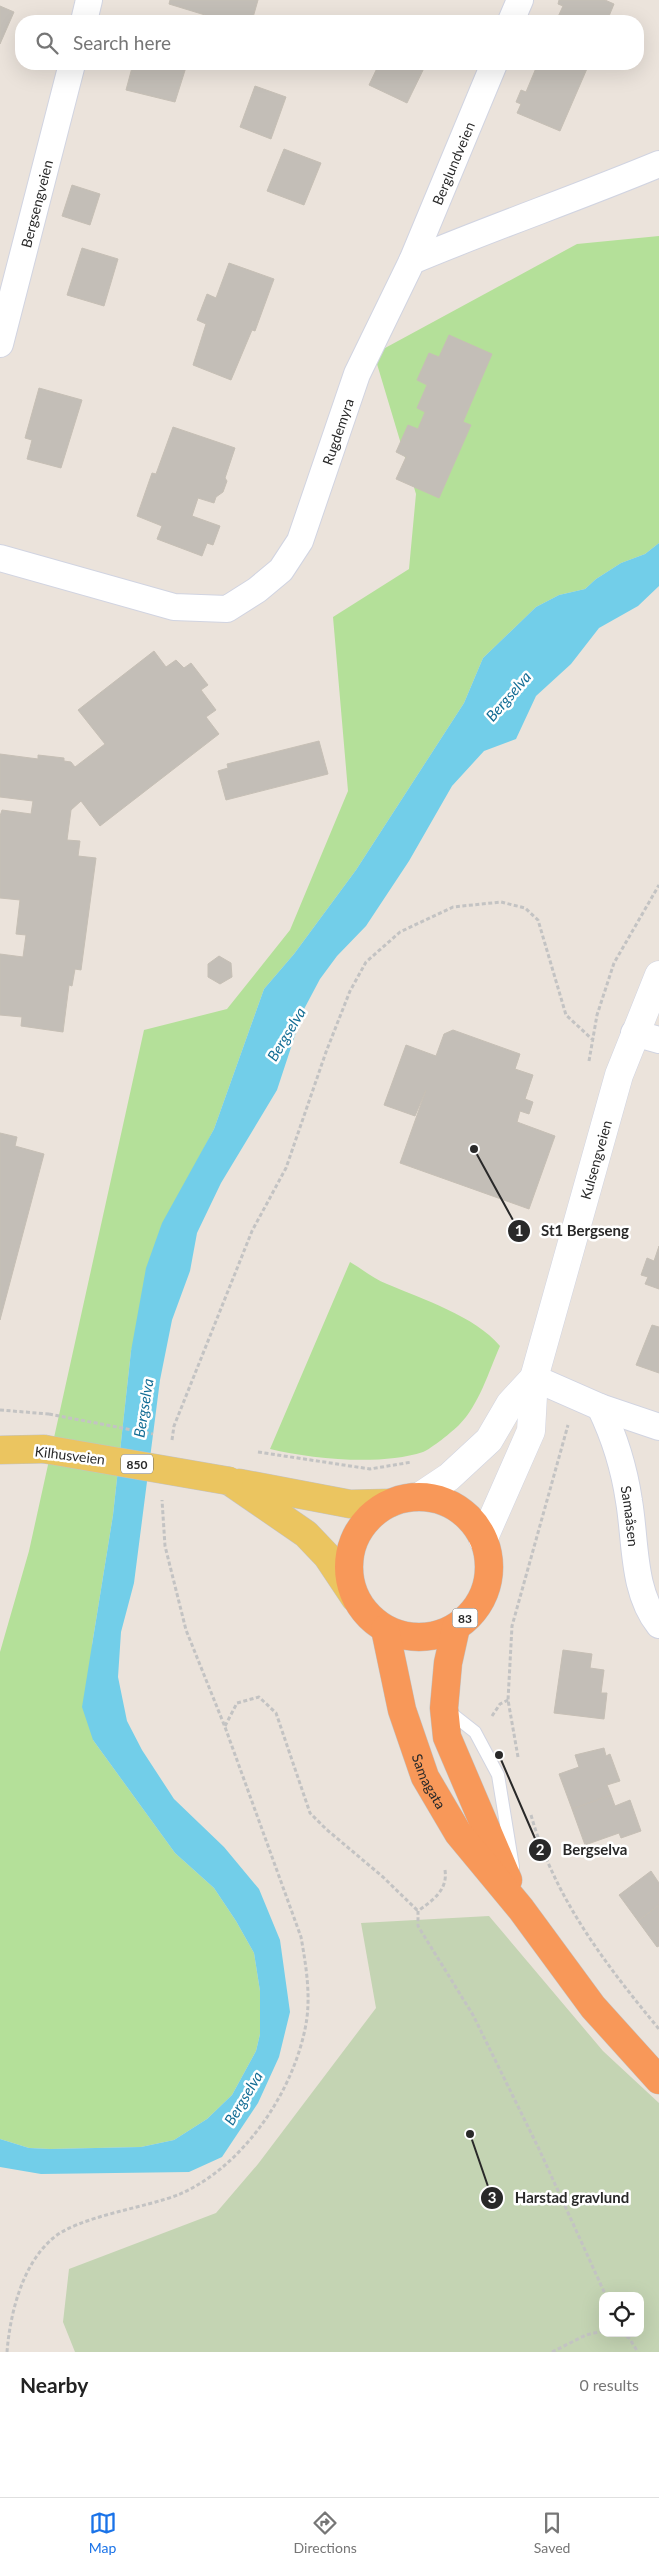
<!DOCTYPE html>
<meta charset="utf-8">
<style>
body{margin:0;font-family:Lato,sans-serif;background:#f6f6f6;color:#222}
.controls{position:absolute;right:15px;bottom:15px;display:grid;overflow:hidden;border-radius:10px;box-shadow:0 5px 20px #0002}
.controls button{width:45px;height:45px;display:grid;place-items:center;padding:0;border:0;border-bottom:1px solid #e0e0e0;background:#fff;color:#222;font:25px sans-serif}
.list{margin:0;padding:0;list-style:none}
h2{display:flex;justify-content:space-between;align-items:center;height:65px;margin:0;padding:0 20px;font-size:21px}
h2 small{font-size:16px;font-weight:400;color:#767676}
.icon{flex:none;width:28px;height:28px;fill:none;stroke:currentColor;stroke-width:2;stroke-linecap:round;stroke-linejoin:round}
.map{position:relative;flex:none;width:659px;height:2352px;overflow:hidden}
.search{position:absolute;background:#fff;box-shadow:0 5px 20px #0002;left:15px;right:15px;top:15px;height:55px;display:flex;align-items:center;gap:12px;box-sizing:border-box;padding:0 18px;border-radius:20px;color:#767676;font-size:19px}
.sheet{height:145px;background:#fff}
nav{display:flex;justify-content:space-around;align-items:center;box-sizing:border-box;height:70px;border-top:1px solid #e0e0e0;background:#fff;font-size:14px;color:#767676}
nav a{display:grid;justify-items:center;gap:2px}
nav .on{color:#1a73e8}
.map>svg:first-child{display:block}
.green{fill:#b4e099}
.cemetery{fill:#c4d4b3;fill-rule:evenodd}
.water{fill:#72cee9}
.building{fill:#c3beb7;stroke:#c6bfb5}
.lines{fill:none;stroke-linecap:round;stroke-linejoin:round}
.lane-casing{stroke:#d1d4e1;stroke-width:14}
.street-casing{stroke:#d1d4e1;stroke-width:28}
.secondary-casing{stroke:#d1d4e1;stroke-width:29}
.primary-casing{stroke:#c3c3c3;stroke-width:29}
.highway-casing{stroke:#c3c3c3;stroke-width:29}
.path{stroke:#c3c3c3;stroke-width:3;stroke-dasharray:4 2.5;stroke-linecap:butt}
.lane{stroke:#fff;stroke-width:12}
.street{stroke:#fff;stroke-width:26}
.secondary{stroke:#fff;stroke-width:28}
.primary{stroke:#ebc560;stroke-width:28}
.highway{stroke:#f89859;stroke-width:28}
.primary-bridge-casing{stroke:#c3c3c3;stroke-width:29;stroke-linecap:butt}
.path-bridge{stroke:#c3c3c3;stroke-width:3;stroke-dasharray:4 2.5;stroke-linecap:butt}
.primary-bridge{stroke:#ebc560;stroke-width:28}
.labels{text-anchor:middle;dominant-baseline:central;stroke-width:5;stroke-linejoin:round;paint-order:stroke}
.shield{fill:#fff;stroke:#696969;stroke-width:1}
.shield-label{font-size:12px;font-weight:bold;fill:#292929}
.street-label{font-size:14px;fill:#292929;stroke:#fff}
.water-label{font-size:15px;font-style:italic;fill:#126c94;stroke:#fff}
.leader{fill:none;stroke:#292929;stroke-width:2}
.callout-dot{fill:#292929;stroke:#fff;stroke-width:2}
.mark-label{font-size:15px;text-anchor:middle;font-weight:bold;fill:#fff}
.callout-label{font-size:15px;text-anchor:middle;font-weight:bold;fill:#292929;stroke:#fff;stroke-width:5;stroke-linejoin:round;paint-order:stroke}
</style>
<div class="map">
<svg width="659" height="2352" viewBox="0 0 659 2352">
<rect width="100%" height="100%" fill="#ebe3db"/>
<path class="green" d="M659,236V543L645,554L621,563L596,579L585,589L559,595L536,607L483,658L464,703L356,870L294,954L264,989L214,1129L194,1167L131,1351L113,1515L92,1645L93,1740L175,1853L214,1888L236,1921L254,1953L260,1991V2034L256,2051L232,2095L207,2119L174,2140L141,2147L50,2149L29,2148L0,2139V1652L29,1551L144,1030L227,1009L290,930L348,791L333,617L409,569L416,494L374,354L577,244Z
M350,1262C362,1269 374,1279 387,1284C422,1299 475,1316 500,1346C489,1371 479,1405 459,1425C453,1431 431,1449 423,1452C381,1466 312,1459 270,1449Z"/>
<path class="cemetery" d="M489,1916L603,2051L659,2103V2352H75L63,2322L69,2269L216,2213L258,2164L376,2008L361,1923ZM603,2296H640V2333H603Z"/>
<path class="water" d="M659,543V586L638,606L599,628L571,664L536,696L516,739L484,751L452,786L409,861L366,926L337,956L320,979L303,1011L277,1090L221,1183L197,1233L190,1271L172,1320L160,1380L134,1583L121,1632L118,1677L127,1721L142,1750L174,1799L224,1847L259,1889L280,1940L290,2012L279,2057L258,2103L222,2157L189,2172L41,2174L0,2167V2139L29,2148L50,2149L141,2147L174,2140L207,2119L232,2095L256,2051L260,2034V1991L254,1953L236,1921L214,1888L175,1853L93,1740L82,1707L113,1515L131,1351L146,1268L162,1223L214,1129L264,989L294,954L356,870L464,703L483,658L536,607L559,595L585,589L596,579L621,563L645,554Z"/>
<path class="building" d="M170,0H258L252,21H203L205,15L169,4Z
M559,0H605L614,4L607,21H556L563,6L558,4Z
M0,6L14,12L0,44Z
M133,64H187L175,102L126,90Z
M379,64H426L407,103L369,85Z
M532,64H589L560,131L517,113L521,104L516,102L521,90L526,92L536,68L531,66Z
M255,86L286,97L271,139L240,127Z
M284,149L321,163L304,205L267,191Z
M72,185L100,194L90,225L62,216Z
M82,248L118,259L104,306L67,295Z
M229,263L274,279L255,331L252,330L231,380L193,365L206,324L197,320L207,294L216,298Z
M449,335L492,354L463,422L471,425L439,498L396,479L406,457L396,452L408,425L418,429L425,412L417,408L427,385L417,380L429,353L439,357Z
M39,388L82,400L61,468L27,459L32,440L25,438Z
M173,427L235,448L225,478L227,481L223,492L216,497L214,503L198,498L192,516L220,526L213,545L207,543L202,556L157,539L162,526L137,516L152,473L156,474Z
M154,651L166,667L176,660L184,668L191,663L208,685L201,690L216,710L206,717L219,734L100,826L81,801L71,810L67,840L80,841L78,856L96,858L81,970L75,969L72,986L69,985L63,1032L21,1026L22,1017L0,1015V954L23,957L26,935L16,934L20,900L0,898V816L2,810L31,814L33,801L0,797V754L38,759V755L64,758V761L71,762L75,767L105,744L78,710Z
M319,741L328,774L226,800L218,771L228,768L227,764Z
M219,956L231,963L232,977L220,984L208,977V964Z
M453,1030L520,1054L515,1069L533,1075L525,1099L533,1102L529,1114L520,1111L517,1122L555,1136L529,1209L400,1163L426,1090L415,1116L384,1105L406,1045L436,1056L444,1034Z
M0,1133L17,1137L15,1146L44,1154L0,1320Z
M659,1246V1289L645,1284L648,1277L641,1275L647,1258L654,1261Z
M652,1325L659,1327V1373L636,1365Z
M563,1650L592,1654L590,1668L604,1670L601,1693H607L604,1719L554,1713Z
M604,1748L606,1756L610,1754L620,1781L607,1785L611,1795L572,1809L559,1774L579,1767L575,1755Z
M611,1795L615,1806L630,1800L641,1831L621,1838L619,1833L585,1845L572,1809Z
M651,1871L659,1883V1905L638,1921L619,1895Z
M659,1905V1946L657,1947L638,1921Z"/>
<g class="lines">
<g class="lane-casing">
<path id="lane" d="M447,1710L475,1732L498,1775L513,1867"/>
</g>
<g class="street-casing">
<g id="street">
<path d="M84,21L89,0"/>
<path d="M511,21L520,0"/>
<path id="s1" d="M412,261L494,64"/>
<path id="s2" d="M0,344L72,64"/>
<path id="s3" d="M0,558L174,607L227,609L257,590L281,570L300,541L357,374L412,261C493,227 577,198 659,164"/>
<path d="M634,1033L659,1040"/>
<path d="M534,1378L600,1407L659,1427"/>
<path id="s4" d="M600,1407C615,1438 624,1467 629,1501C636,1542 632,1591 659,1625"/>
</g>
</g>
<g class="secondary-casing">
<g id="secondary">
<path d="M419,1497L449,1477L489,1440L510,1404L534,1378"/>
<path id="s5" d="M483,1540L531,1431L534,1378L619,1075L659,975"/>
</g>
</g>
<g class="primary-casing">
<path id="primary" d="M0,1450L44,1449
M229,1481L306,1534L327,1556L355,1598
M239,1483L350,1504L390,1503"/>
</g>
<g class="highway-casing">
<g id="highway">
<circle cx="419" cy="1567" r="70"/>
<path d="M456,1627L448,1663L444,1708L447,1737L508,1880"/>
<path id="s6" d="M385,1629L402,1710L425,1777L458,1833L521,1909L593,2007L659,2080"/>
</g>
</g>
<path class="path" d="M589,1061L597,1015L614,963L659,885
M0,1410L49,1414
M172,1440L174,1426L252,1231L286,1168L326,1052L350,991L366,962L400,932L453,907L501,902L525,908L538,920L566,1015L593,1040
M258,1452L370,1469L412,1462
M492,1716L500,1704L508,1700
M225,1726L237,1703L259,1697L276,1713L310,1813L326,1829L383,1877L418,1911
M518,1757L508,1700L512,1626L568,1425
M531,1815C554,1897 605,1964 659,2029
M445,1870C448,1890 433,1900 418,1911V1926L473,2015L539,2149L606,2296
M621,2333L629,2338L638,2352
M7,2352C10,2314 22,2265 52,2239C78,2216 146,2208 180,2194C244,2166 294,2091 306,2024C311,1996 306,1965 301,1937L225,1727L186,1630L165,1546L162,1500
M552,2352L586,2335L603,2331"/>
<use href="#lane" class="lane"/>
<use href="#street" class="street"/>
<use href="#secondary" class="secondary"/>
<use href="#primary" class="primary"/>
<use href="#highway" class="highway"/>
<g class="primary-bridge-casing">
<path id="primary-bridge" d="M44,1449L229,1481"/>
</g>
<path class="path-bridge" d="M49,1414L153,1434"/>
<use href="#primary-bridge" class="primary-bridge"/>
</g>
<g class="labels">
<g class="shield">
<rect x="121" y="1454.5" width="32" height="19" rx="4"/>
<rect x="452.5" y="1608.5" width="25" height="19" rx="4"/>
</g>
<g class="shield-label">
<text x="137" y="1464">850</text>
<text x="465" y="1618">83</text>
</g>
<g class="street-label">
<text stroke="none"><textPath href="#s1" startOffset="106">Berglundveien</textPath></text>
<text stroke="none"><textPath href="#s2" startOffset="145">Bergsengveien</textPath></text>
<text stroke="none"><textPath href="#s3" startOffset="451">Rugdemyra</textPath></text>
<text stroke="none"><textPath href="#s5" startOffset="399">Kulsengveien</textPath></text>
<text transform="translate(70 1455) rotate(7)">Kilhusveien</text>
<text stroke="none"><textPath href="#s4" startOffset="114">Samaåsen</textPath></text>
<text stroke="none"><textPath href="#s6" startOffset="159">Samagata</textPath></text>
</g>
<g class="water-label">
<text transform="translate(508 696) rotate(-49)">Bergselva</text>
<text transform="translate(286 1034) rotate(-59)">Bergselva</text>
<text transform="translate(143 1408) rotate(-81)">Bergselva</text>
<text transform="translate(243 2098) rotate(-59)">Bergselva</text>
</g>
</g>
<path class="leader" d="M474 1149L519 1231M499 1755L540 1850M470 2134L492 2198"/>
<g class="callout-dot">
<circle cx="474" cy="1149" r="5"/>
<circle cx="499" cy="1755" r="5"/>
<circle cx="470" cy="2134" r="5"/>
<circle cx="519" cy="1231" r="12"/>
<circle cx="540" cy="1850" r="12"/>
<circle cx="492" cy="2198" r="12"/>
</g>
<g class="mark-label">
<text x="519" y="1236">1</text>
<text x="540" y="1855">2</text>
<text x="492" y="2203">3</text>
</g>
<g class="callout-label">
<text x="585" y="1236">St1 Bergseng</text>
<text x="595" y="1855">Bergselva</text>
<text x="572" y="2203">Harstad gravlund</text>
</g>
</svg>
<div class="controls">
<button><svg class="icon" aria-label="locate" viewBox="0 0 24 24"><circle cx="12" cy="12" r="6"/><path d="M12 2v4M12 18v4M2 12h4M18 12h4"/></svg></button>
</div>
<div class="search"><svg class="icon" aria-label="search" viewBox="0 0 24 24"><circle cx="10" cy="10" r="6"/><path d="M15 15l6 6"/></svg>Search here</div>
</div>
<section class="sheet">
<h2>Nearby<small>0 results</small></h2>
<ul class="list">
</ul>
</section>
<nav>
<a class="on"><svg class="icon" aria-label="map" viewBox="0 0 24 24"><path d="M3 6l6-2 6 2 6-2v14l-6 2-6-2-6 2zM9 4v14M15 6v14"/></svg>Map</a>
<a><svg class="icon" aria-label="directions" viewBox="0 0 24 24"><path d="M12 3l9 9-9 9-9-9zM9 14v-3h6M13 9l2 2-2 2"/></svg>Directions</a>
<a><svg class="icon" aria-label="saved" viewBox="0 0 24 24"><path d="M7 4h10v16l-5-4-5 4z"/></svg>Saved</a>
</nav>
